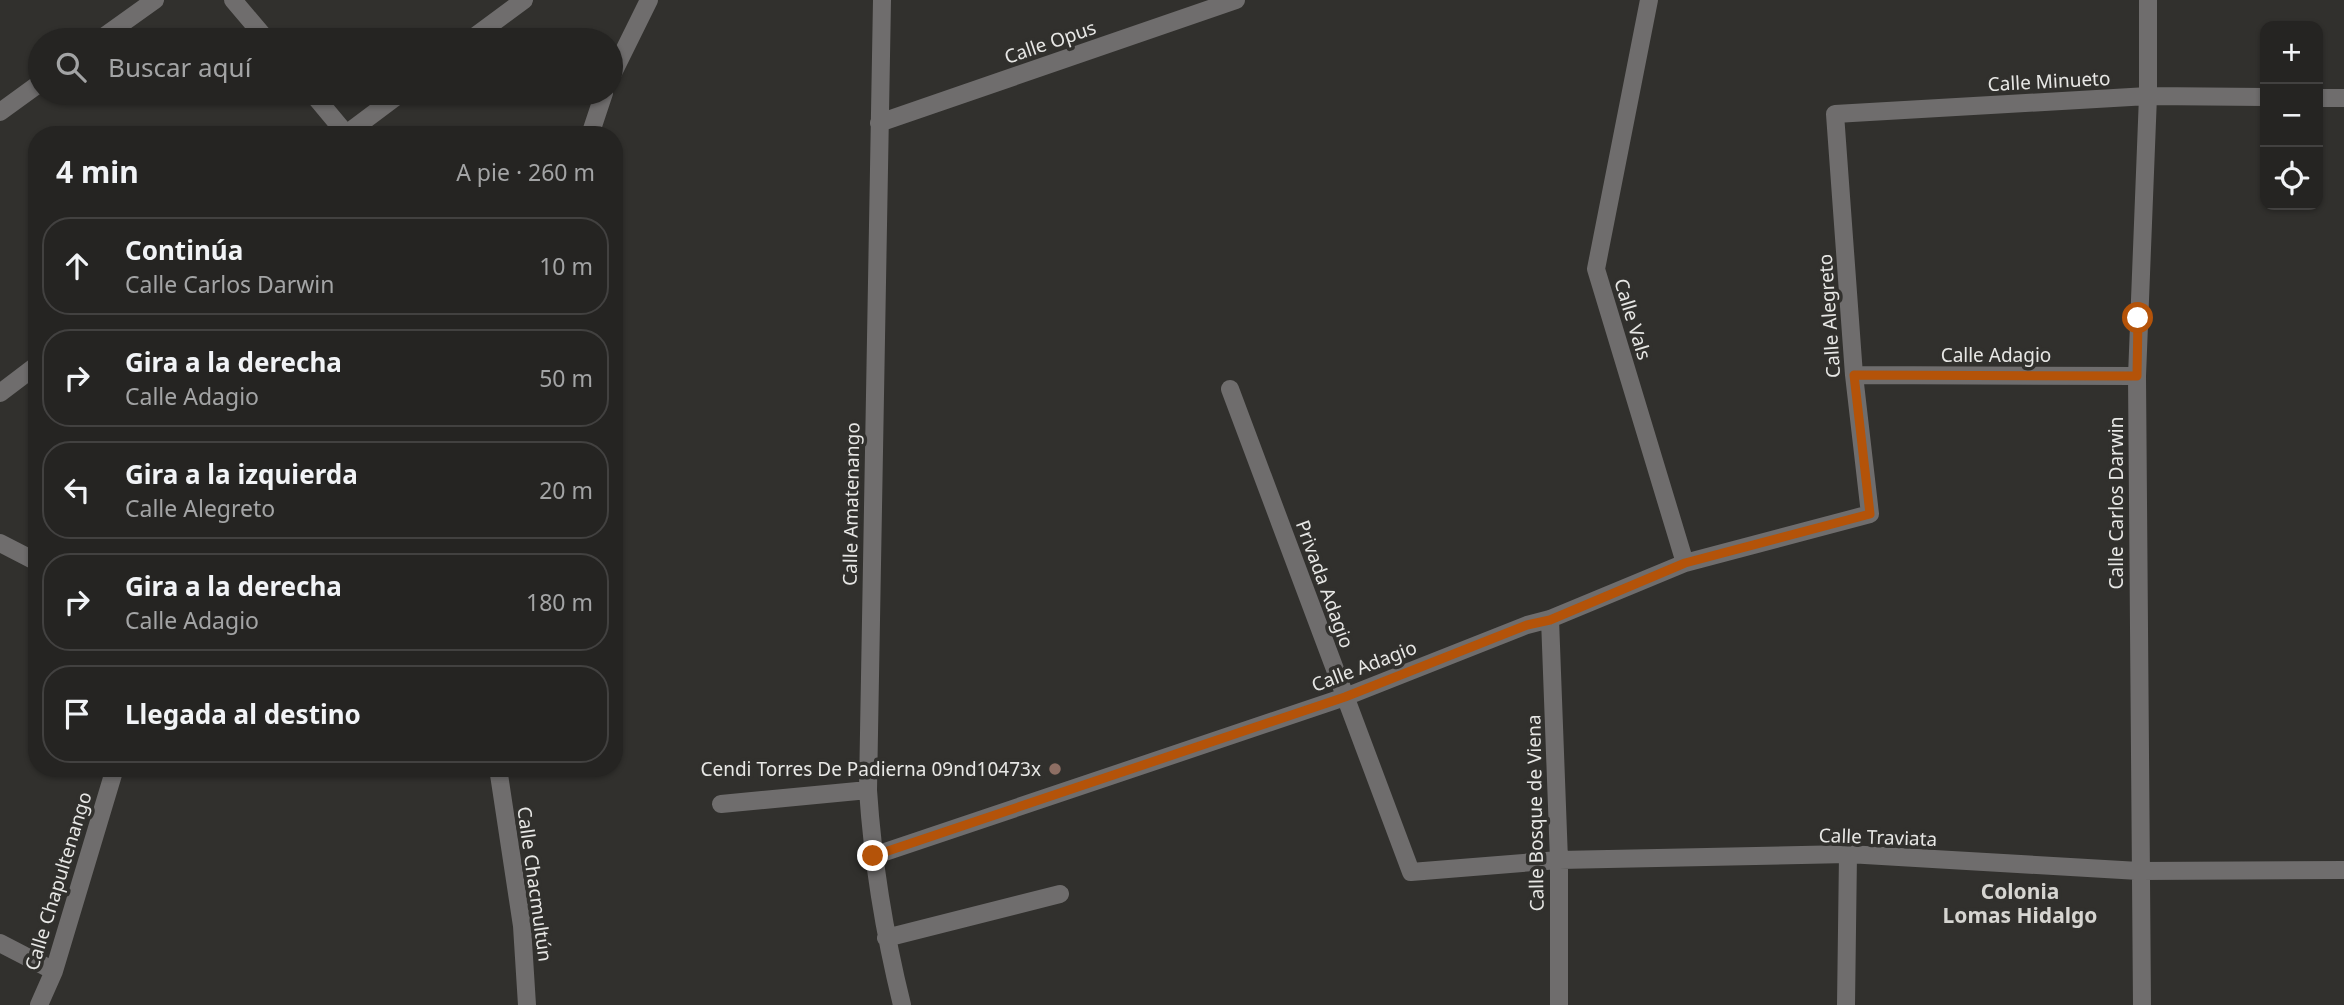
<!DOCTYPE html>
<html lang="es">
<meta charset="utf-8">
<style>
body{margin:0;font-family:"Noto Sans",sans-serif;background:#2d2c2a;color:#f1f3f6}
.controls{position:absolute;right:21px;top:21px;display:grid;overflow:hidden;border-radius:14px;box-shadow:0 2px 5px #0004}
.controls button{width:63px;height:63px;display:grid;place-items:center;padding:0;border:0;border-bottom:2px solid #424140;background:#252422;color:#f1f3f6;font:35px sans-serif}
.stop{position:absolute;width:21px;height:21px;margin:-16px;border:5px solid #b45309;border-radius:50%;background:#fff}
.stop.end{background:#b45309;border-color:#fff;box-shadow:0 2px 7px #0008}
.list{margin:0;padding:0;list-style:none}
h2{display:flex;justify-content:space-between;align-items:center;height:91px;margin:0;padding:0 28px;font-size:30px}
h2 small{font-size:23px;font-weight:400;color:#a3a4a5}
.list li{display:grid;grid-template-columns:46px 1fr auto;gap:21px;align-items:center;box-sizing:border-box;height:98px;margin:0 14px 14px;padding:0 14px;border:2px solid #424140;border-radius:28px}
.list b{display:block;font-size:26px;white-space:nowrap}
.list p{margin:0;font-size:23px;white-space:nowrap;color:#a3a4a5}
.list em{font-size:23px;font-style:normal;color:#a3a4a5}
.icon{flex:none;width:38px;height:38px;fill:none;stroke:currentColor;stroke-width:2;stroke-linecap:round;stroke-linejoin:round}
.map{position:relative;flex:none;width:2344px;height:1005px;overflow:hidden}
.search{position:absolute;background:#252422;box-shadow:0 2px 5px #0004;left:28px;top:28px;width:595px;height:77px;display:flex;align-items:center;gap:18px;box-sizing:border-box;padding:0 24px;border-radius:38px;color:#a3a4a5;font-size:26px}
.panel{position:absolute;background:#252422;box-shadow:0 2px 5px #0004;left:28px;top:126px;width:595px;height:651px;border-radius:28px}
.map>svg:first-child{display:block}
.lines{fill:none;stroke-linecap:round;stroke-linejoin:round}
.minor{stroke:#6f6d6d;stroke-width:18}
.route{stroke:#b45309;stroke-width:9}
.education-dot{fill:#8d6e63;stroke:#31302d;stroke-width:2.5}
.labels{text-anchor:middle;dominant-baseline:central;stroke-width:7;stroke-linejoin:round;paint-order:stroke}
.street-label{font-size:19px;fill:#e7e7e5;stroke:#31302d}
.poi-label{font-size:19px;fill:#e7e7e5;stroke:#31302d;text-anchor:end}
.neighbourhood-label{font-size:21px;font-weight:bold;fill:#d6d5d1;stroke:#31302d}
</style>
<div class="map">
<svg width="2344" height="1005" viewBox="0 0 2344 1005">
<rect width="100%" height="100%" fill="#31302d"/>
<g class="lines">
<path class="minor" d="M233,0L267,40
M882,0L868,790C873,865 884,932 902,1005
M1649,0L1596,269L1685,563
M99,40L155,0
M470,40L524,0
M611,77L649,0
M312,93L347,135
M2318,98H2344
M0,112L40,83
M879,123L1236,0
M345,135L401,93
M590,135L604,93
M1854,375L2137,376
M1230,389L1411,872L1559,860L1848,854L2139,871L2344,870
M0,393L37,365
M0,543L37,562
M1550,619L1559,860V1005
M498,768L522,926L527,1005
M721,804L868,790
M873,856L1345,697L1527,625L1550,619L1685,563L1870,514L1854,375L1835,114L2148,96L2265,97
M886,938L1060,894
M0,943L54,971
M39,1005L54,971L115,768
M1846,1005L1848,854
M2142,1005L2137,376L2148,96V0"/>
</g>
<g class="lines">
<path class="route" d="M873,856L1345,697L1527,625L1550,620L1685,563L1870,514L1854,375L2137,376L2138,318"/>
</g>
<circle class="education-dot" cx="1055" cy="769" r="7"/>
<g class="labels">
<g class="street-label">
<text transform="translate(1050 42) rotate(-19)">Calle Opus</text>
<text transform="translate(2049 81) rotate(-3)">Calle Minueto</text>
<text transform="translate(1829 316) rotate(-94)">Calle Alegreto</text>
<text transform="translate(1633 319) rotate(73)">Calle Vals</text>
<text x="1996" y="355">Calle Adagio</text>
<text transform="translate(2116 503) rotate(-90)">Calle Carlos Darwin</text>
<text transform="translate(851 504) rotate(-89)">Calle Amatenango</text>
<text transform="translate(1325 584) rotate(70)">Privada Adagio</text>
<text transform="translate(1364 666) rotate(-21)">Calle Adagio</text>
<text transform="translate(1535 813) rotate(-91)">Calle Bosque de Viena</text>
<text transform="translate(1878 837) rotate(2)">Calle Traviata</text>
<text transform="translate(58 881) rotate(-73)">Calle Chapultenango</text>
<text transform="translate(535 884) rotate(82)">Calle Chacmultún</text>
</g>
<g class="poi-label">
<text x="1041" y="769">Cendi Torres De Padierna 09nd10473x</text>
</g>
<g class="neighbourhood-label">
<text x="2020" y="891">Colonia<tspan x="2020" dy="24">Lomas Hidalgo</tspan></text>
</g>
</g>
</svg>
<div class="controls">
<button>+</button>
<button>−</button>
<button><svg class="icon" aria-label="locate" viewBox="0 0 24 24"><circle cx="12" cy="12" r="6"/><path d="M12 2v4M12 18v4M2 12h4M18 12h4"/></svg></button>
</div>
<div class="stop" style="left:2138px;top:318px"></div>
<div class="stop end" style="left:873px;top:856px"></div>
<div class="search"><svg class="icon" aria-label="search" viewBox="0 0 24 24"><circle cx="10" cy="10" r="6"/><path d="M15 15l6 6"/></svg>Buscar aquí</div>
<section class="panel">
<h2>4 min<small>A pie · 260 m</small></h2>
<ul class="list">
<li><svg class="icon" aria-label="ahead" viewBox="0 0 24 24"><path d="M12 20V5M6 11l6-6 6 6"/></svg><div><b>Continúa</b><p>Calle Carlos Darwin</p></div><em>10 m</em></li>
<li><svg class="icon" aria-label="right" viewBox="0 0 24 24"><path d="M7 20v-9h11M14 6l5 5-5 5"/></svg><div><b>Gira a la derecha</b><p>Calle Adagio</p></div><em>50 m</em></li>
<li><svg class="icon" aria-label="left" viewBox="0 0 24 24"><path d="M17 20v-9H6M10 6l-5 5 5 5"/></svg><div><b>Gira a la izquierda</b><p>Calle Alegreto</p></div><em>20 m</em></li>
<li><svg class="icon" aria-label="right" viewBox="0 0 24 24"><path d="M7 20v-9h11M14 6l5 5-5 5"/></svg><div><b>Gira a la derecha</b><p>Calle Adagio</p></div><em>180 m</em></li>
<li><svg class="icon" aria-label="arrive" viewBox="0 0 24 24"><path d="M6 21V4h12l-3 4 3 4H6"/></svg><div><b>Llegada al destino</b></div></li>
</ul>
</section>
</div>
